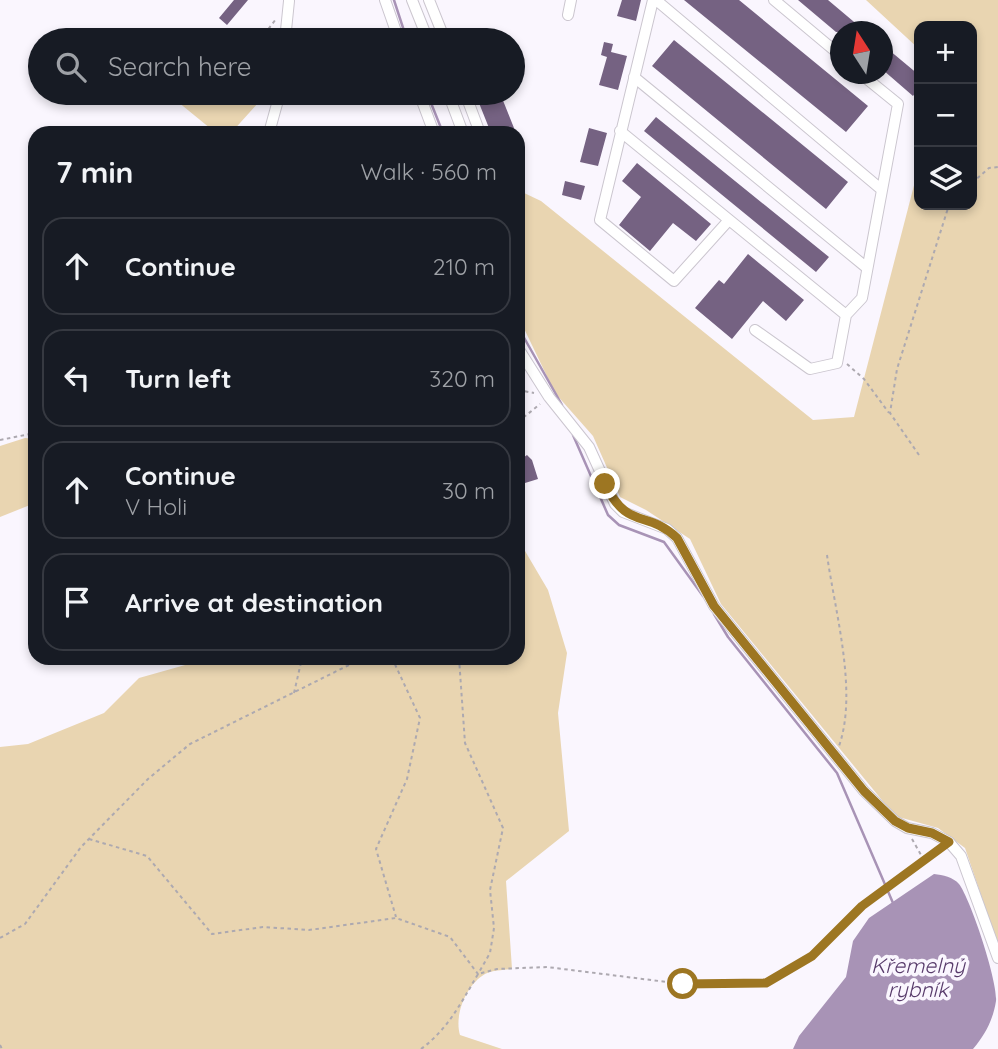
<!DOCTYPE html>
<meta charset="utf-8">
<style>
body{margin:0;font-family:Quicksand,sans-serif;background:#20242c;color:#f1f3f6}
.controls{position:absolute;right:21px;top:21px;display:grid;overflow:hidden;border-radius:14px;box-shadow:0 4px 10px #0003}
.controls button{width:63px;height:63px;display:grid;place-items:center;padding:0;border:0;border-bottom:2px solid #363941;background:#171b24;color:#f1f3f6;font:35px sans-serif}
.compass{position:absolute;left:830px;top:21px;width:63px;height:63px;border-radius:50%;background:#171b24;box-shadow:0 4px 10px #0003;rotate:348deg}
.stop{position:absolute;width:21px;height:21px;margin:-16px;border:5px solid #9d7622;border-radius:50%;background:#fff}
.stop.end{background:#9d7622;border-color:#fff;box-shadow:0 2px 7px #0008}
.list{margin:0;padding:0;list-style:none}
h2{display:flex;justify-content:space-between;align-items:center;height:91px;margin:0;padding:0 28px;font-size:30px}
h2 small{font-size:23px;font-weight:400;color:#9ea1a6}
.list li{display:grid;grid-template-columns:46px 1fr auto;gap:21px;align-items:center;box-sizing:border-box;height:98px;margin:0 14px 14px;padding:0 14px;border:2px solid #363941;border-radius:21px}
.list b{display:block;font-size:26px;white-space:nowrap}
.list p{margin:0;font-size:23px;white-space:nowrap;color:#9ea1a6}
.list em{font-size:23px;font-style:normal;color:#9ea1a6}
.icon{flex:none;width:38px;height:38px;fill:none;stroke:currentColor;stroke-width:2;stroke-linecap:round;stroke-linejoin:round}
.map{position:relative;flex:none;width:998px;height:1049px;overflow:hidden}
.search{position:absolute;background:#171b24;box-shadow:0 4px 10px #0003;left:28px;top:28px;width:497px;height:77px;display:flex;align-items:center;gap:18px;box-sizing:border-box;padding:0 24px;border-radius:38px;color:#9ea1a6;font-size:26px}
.panel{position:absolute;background:#171b24;box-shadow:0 4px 10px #0003;left:28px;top:126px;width:497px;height:539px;border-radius:21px}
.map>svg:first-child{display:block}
.green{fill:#e9d5b1}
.water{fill:#a893b6}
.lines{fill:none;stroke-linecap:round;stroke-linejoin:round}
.stream{stroke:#a893b6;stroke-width:2.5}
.building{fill:#756282}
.minor-casing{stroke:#cbc6cf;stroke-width:12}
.path{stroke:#ada9b0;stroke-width:2;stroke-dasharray:3.5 3.5;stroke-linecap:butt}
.minor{stroke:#fff;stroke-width:10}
.route{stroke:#9d7622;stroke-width:9}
.labels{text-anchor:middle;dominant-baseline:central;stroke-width:7;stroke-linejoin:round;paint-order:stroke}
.water-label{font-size:21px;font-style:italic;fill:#583b6b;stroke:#faf6fe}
</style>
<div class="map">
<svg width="998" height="1049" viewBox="0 0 998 1049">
<rect width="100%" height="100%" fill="#faf6fe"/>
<path class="green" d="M866,0H998V945L965,848L938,828L895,816L721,604L690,539L646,510L620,497L593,436L555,393L518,316V194L522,192L541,201L813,420L854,417L919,166V205H972V26H919V49Z
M167,93H267L231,133H216Z
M25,438L35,439V503L0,517V446Z
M518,539L548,590L567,653L558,713L569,831L506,881L512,969C504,970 493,970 485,974C466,985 454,1015 460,1035L502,1049H0V747L28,744L104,713L139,678L210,658H518Z"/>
<path class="water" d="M934,874C943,875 953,877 959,884C971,900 998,982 996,1001C993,1020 985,1035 973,1049H793L799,1036L846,977L853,941L869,918Z"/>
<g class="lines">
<path class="stream" d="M394,0L407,40
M427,93L443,133
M518,327L562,405
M573,435L608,515L619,525L664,542L703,596
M714,614L728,637L837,773L893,903"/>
</g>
<path class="building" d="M234,0H248L227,25L219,18Z
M622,0H641L636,21L617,16Z
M684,0H739L868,106L846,132Z
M798,0H828L866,32H836Z
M674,40L848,182L826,209L652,66Z
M604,42L613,44L611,52L627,56L618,90L599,85L607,57L601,55Z
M883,45L919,75V88L913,96L883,70Z
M475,93H500L516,133H491Z
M656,117L829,257L816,272L644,131Z
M589,128L607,133L598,166L580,162Z
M637,163L711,224L696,241L673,223L650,251L619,225L641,197L622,181Z
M565,181L585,186L581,200L562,195Z
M748,254L804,300L786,321L763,301L732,339L695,308L719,280L724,284Z
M527,455L532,460L538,479L525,483L520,460Z"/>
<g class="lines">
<g class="minor-casing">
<path id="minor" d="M385,0L399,40
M412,0L428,40
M429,0L445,40
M653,0L600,220L674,281L729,220
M656,0L882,190
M774,0L841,56
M568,15L571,0
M285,40L289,1
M634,77L867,268
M419,93L434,133
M448,93L463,133
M465,93L480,133
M620,131L846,315
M269,133L280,93
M755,330L810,369L837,363L846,315L862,298L898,104L861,74
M518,348L549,397L589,447L615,504L623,512L667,529L677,538L714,606L864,791L895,821L907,828L932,833L949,842L961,856L998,958"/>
</g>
<path class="path" d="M260,40L276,19
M972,183L989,168L998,167
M847,364L864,379L889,413
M518,390L534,393
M518,422L540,404
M0,440L35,433
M919,455L890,413L897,369L949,205
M827,555C835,612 858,692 839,746
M392,658L420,718L407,779L376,849L396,917
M294,693L302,658
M89,839L147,856L212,934L263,927L309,930L396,918L450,937L478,974L490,953L494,928L490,890L503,828L465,743L459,658
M912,839L925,862
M0,938L25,924L81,847L148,779L190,744L363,658
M0,1045L2,1049
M421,1049C448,1029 461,1003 478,974L497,969L547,967L683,984L766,983L812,956L862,906L940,850"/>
<use href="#minor" class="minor"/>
</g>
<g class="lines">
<path class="route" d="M605,484C628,531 646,509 677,538L714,606L864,791L895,821L908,828L932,833L949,842L862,906L812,956L766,983L683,984"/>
</g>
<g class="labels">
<g class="water-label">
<text x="918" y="965">Křemelný<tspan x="918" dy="24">rybník</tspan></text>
</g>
</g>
</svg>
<div class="controls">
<button>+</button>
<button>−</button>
<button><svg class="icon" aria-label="layers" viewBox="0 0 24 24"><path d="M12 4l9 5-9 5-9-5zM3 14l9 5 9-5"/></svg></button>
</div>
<svg class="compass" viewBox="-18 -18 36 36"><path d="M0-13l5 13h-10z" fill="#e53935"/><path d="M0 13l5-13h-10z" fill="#9ea1a6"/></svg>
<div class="stop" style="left:683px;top:984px"></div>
<div class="stop end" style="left:605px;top:484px"></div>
<div class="search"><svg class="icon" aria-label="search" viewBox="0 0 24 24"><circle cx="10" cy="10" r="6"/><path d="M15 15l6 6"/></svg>Search here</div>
<section class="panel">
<h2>7 min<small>Walk · 560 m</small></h2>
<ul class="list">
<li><svg class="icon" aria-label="ahead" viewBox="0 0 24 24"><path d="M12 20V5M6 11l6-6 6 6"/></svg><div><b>Continue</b></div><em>210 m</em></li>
<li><svg class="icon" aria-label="left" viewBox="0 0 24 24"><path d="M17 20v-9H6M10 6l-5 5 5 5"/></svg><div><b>Turn left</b></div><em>320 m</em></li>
<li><svg class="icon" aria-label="ahead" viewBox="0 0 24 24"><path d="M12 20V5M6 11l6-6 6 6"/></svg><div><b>Continue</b><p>V Holi</p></div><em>30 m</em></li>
<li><svg class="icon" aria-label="arrive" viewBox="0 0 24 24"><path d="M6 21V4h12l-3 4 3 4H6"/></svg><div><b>Arrive at destination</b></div></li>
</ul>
</section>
</div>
